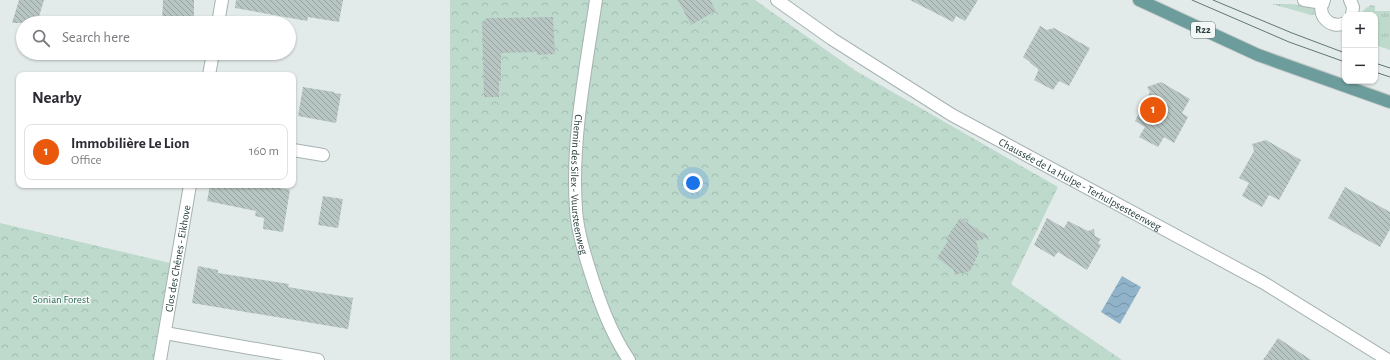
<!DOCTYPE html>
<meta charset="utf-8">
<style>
body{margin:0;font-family:"Alegreya Sans",sans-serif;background:#f2f2f3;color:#2b2b33}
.controls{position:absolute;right:12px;top:12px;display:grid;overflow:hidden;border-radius:8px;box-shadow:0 1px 3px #0004}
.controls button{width:36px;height:36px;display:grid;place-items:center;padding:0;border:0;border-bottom:1px solid #e1e1e2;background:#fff;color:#2b2b33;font:20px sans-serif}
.you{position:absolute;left:693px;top:183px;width:14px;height:14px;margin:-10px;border:3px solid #fff;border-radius:50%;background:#1a73e8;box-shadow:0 0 0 6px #1a73e833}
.badge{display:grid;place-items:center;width:26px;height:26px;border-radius:50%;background:#ea580c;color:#fff;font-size:13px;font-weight:700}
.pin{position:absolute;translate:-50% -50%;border:2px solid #fff;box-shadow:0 1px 4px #0006}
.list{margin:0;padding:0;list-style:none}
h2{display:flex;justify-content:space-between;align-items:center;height:52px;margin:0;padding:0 16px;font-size:17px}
h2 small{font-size:13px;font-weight:400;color:#7c7c81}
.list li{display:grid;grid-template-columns:26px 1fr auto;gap:12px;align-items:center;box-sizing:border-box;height:56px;margin:0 8px 8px;padding:0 8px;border:1px solid #e1e1e2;border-radius:8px}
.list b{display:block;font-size:15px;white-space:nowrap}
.list p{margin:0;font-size:13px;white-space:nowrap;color:#7c7c81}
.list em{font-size:13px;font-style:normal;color:#7c7c81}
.icon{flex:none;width:22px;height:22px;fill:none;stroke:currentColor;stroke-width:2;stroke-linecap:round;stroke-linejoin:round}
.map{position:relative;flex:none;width:1390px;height:360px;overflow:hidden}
.search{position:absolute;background:#fff;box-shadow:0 1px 3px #0004;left:16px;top:16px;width:280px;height:44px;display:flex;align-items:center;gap:10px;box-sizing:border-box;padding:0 14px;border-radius:22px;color:#7c7c81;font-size:15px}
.panel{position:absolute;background:#fff;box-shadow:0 1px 3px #0004;left:16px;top:72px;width:280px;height:116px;border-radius:8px}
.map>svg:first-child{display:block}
.grass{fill:url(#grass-tufts)}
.forest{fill:url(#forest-crowns)}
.water{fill:url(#water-waves)}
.building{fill:url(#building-back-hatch)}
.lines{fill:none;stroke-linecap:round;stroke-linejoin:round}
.minor-casing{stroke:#a6b3b2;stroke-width:14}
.major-casing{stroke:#c2c8c8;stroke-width:14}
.minor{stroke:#fff;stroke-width:12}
.major{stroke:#6c9c9c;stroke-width:12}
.tram{stroke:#5f7676;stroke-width:1}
.labels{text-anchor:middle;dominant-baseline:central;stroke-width:3;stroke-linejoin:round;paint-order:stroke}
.shield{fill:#f3f8f7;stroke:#627473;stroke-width:1}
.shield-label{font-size:10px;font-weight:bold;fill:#243b3a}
.street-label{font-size:11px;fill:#243b3a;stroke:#f3f8f7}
.park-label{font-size:11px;fill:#336d58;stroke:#f3f8f7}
</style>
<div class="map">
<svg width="1390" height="360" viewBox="0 0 1390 360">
<defs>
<pattern id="grass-tufts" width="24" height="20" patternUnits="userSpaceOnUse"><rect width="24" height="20" fill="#bedacd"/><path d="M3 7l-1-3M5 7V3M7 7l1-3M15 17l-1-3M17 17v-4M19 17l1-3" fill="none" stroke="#a3bcb1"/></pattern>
<pattern id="forest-crowns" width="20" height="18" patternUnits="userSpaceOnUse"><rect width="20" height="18" fill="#bedacd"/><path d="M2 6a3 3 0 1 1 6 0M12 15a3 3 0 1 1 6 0" fill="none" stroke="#a3bcb1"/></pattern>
<pattern id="water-waves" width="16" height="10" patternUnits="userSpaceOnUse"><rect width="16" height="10" fill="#90b3ca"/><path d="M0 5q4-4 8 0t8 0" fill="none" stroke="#7593a5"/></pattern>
<pattern id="building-back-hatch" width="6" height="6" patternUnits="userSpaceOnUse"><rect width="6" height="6" fill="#b8c6c3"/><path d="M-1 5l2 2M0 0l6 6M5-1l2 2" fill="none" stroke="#95a29f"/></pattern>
</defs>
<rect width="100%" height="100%" fill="#e3ebea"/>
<path class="grass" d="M1272,4H1291L1312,6L1314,8L1316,14L1311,15Z
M1371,5L1375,6V11H1390V50L1375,45V15H1359L1366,8Z"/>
<path class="forest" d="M450,0H755L856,71L1058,187L1011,284L1122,360H450Z
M0,223L170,263L153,360H0Z"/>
<path class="water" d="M1122,276L1141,287L1120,324L1101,312Z"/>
<path class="building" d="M19,0H44L37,23H12Z
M163,0H194V19L178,18V22L162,21Z
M236,0H343L339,22L308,17L307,21L235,8Z
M678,0H710L716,11L691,25Z
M910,0H978L965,21L956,16L953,22Z
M553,17L555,54L537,55V52L501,53V81H499V97H484L482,23L487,18Z
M1040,26L1047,30L1054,28L1090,48L1069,86L1059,81L1053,90L1034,80L1038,71V69L1030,63V62L1023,57Z
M1161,82L1190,99L1182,113L1188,117L1174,143L1164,137L1158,147L1139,137L1145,127L1135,121L1150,92L1147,87Z
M303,87L334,92V93L341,94L336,123L298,116Z
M1266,140L1301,160L1279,200L1269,195L1262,207L1242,196L1249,183L1239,178L1254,151L1252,144Z
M210,185H262L290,190L283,232L263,229L264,218L255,216L256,211L207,201Z
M1345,187L1390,212V229L1380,247L1328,218Z
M323,196L343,199L338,228L318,225Z
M960,218L989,237L976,241L979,253L970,271L955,275L953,269L937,258L948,241L946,239Z
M1047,218L1064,228L1068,221L1088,231L1094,229L1095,236L1101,239L1098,243L1101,245L1087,270L1058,252L1054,257L1034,245Z
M198,266L218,270V273L289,284L288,287L353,298L348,329L192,303Z
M1278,338L1311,360H1263Z"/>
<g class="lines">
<g class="minor-casing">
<g id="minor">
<path id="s1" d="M596,0C586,68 571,140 576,209C577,229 583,249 589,268C599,300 610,332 629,360"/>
<path id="s2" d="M777,0L832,39L952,115L1264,283L1388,360"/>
<path d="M1304,0L1323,3"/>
<path d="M1324,0C1315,14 1330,30 1345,23"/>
<path d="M1350,0L1353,7L1352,15"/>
<path d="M218,23L222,0"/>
<path d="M209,75L213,53"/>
<path d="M293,150L323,155"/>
<path d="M165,333L318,360"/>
<path id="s3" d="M160,360L190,185"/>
</g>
</g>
<g class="major-casing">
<path id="major" d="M1139,0L1258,55L1390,102"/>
</g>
<use href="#minor" class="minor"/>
<use href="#major" class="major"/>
<path class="tram" d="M1192,0L1289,42L1345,62
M1213,0L1292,33L1345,53
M1375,63L1390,68
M1375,72L1390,77"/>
</g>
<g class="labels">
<rect class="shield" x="1191" y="22" width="24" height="16" rx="3"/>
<g class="shield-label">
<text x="1203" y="30">R22</text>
</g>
<g class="street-label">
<text stroke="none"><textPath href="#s1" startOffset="186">Chemin des Silex - Vuursteenweg</textPath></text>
<text stroke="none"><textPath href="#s2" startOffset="355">Chaussée de La Hulpe - Terhulpsesteenweg</textPath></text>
<text stroke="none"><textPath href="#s3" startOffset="103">Clos des Chênes - Eikhove</textPath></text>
</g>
<g class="park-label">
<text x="61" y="299">Sonian Forest</text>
</g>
</g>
</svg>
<div class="controls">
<button>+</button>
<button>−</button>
</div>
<div class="you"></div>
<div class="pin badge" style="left:1153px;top:110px">1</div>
<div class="search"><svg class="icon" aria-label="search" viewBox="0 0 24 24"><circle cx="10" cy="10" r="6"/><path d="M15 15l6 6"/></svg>Search here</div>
<section class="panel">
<h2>Nearby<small></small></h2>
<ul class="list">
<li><span class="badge">1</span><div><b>Immobilière Le Lion</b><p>Office</p></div><em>160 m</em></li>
</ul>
</section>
</div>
